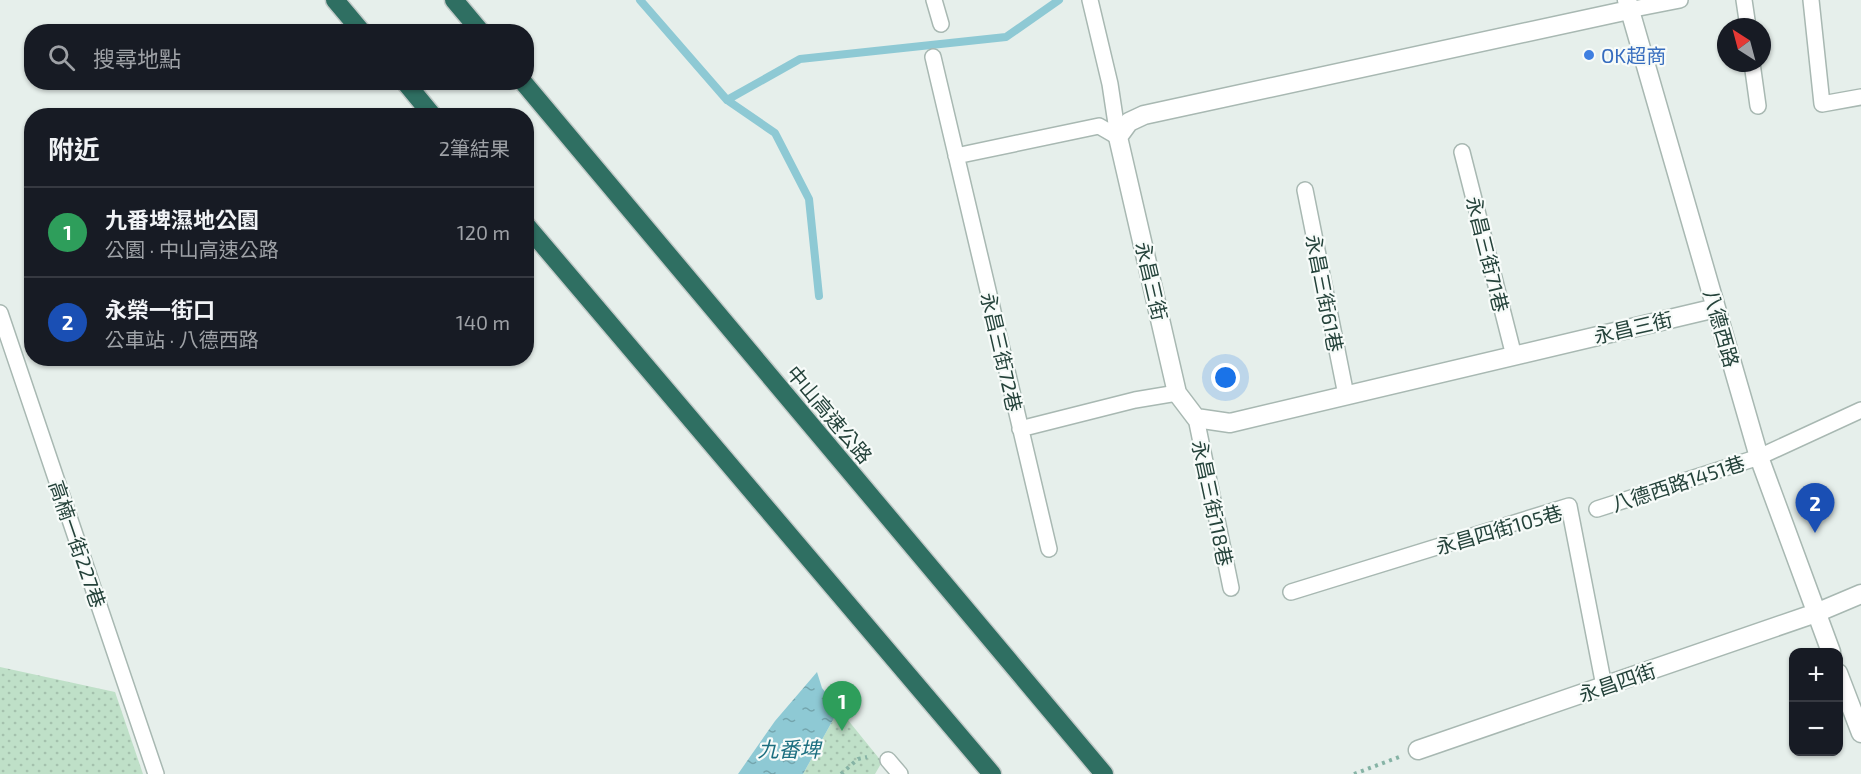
<!DOCTYPE html>
<html lang="zh-TW">
<meta charset="utf-8">
<style>
body{margin:0;font-family:"Exo 2","Noto Sans TC",sans-serif;background:#20242c;color:#f1f3f6}
.controls{position:absolute;right:18px;bottom:18px;display:grid;overflow:hidden;border-radius:12px;box-shadow:0 2px 4px #0004}
.controls button{width:54px;height:54px;display:grid;place-items:center;padding:0;border:0;border-bottom:2px solid #363941;background:#171b24;color:#f1f3f6;font:30px sans-serif}
.compass{position:absolute;left:1717px;top:18px;width:54px;height:54px;border-radius:50%;background:#171b24;box-shadow:0 2px 4px #0004;rotate:324deg}
.you{position:absolute;left:1226px;top:378px;width:21px;height:21px;margin:-15px;border:4px solid #fff;border-radius:50%;background:#1a73e8;box-shadow:0 0 0 9px #1a73e833}
.badge{display:grid;place-items:center;width:39px;height:39px;border-radius:50%;background:#f4845f;color:#fff;font-size:20px;font-weight:700}
.pin{position:absolute;translate:-50% -50px;filter:drop-shadow(0 2px 3px #0008)}
.pin::after{content:'';position:absolute;top:32px;width:21px;height:18px;background:inherit;clip-path:polygon(0 0,100% 0,50% 100%)}
.list{margin:0;padding:0;list-style:none}
h2{display:flex;justify-content:space-between;align-items:center;height:78px;margin:0;padding:0 24px;font-size:26px}
h2 small{font-size:20px;font-weight:400;color:#9ea1a6}
.list li{display:grid;grid-template-columns:39px 1fr auto;gap:18px;align-items:center;box-sizing:border-box;height:90px;padding:0 24px;border-top:2px solid #363941}
.list b{display:block;font-size:22px;white-space:nowrap}
.list p{margin:0;font-size:20px;white-space:nowrap;color:#9ea1a6}
.list em{font-size:20px;font-style:normal;color:#9ea1a6}
.icon{flex:none;width:33px;height:33px;fill:none;stroke:currentColor;stroke-width:2;stroke-linecap:round;stroke-linejoin:round}
.map{position:relative;flex:none;width:1861px;height:774px;overflow:hidden}
.search{position:absolute;background:#171b24;box-shadow:0 2px 4px #0004;left:24px;top:24px;width:510px;height:66px;display:flex;align-items:center;gap:15px;box-sizing:border-box;padding:0 21px;border-radius:24px;color:#9ea1a6;font-size:22px}
.panel{position:absolute;background:#171b24;box-shadow:0 2px 4px #0004;left:24px;top:108px;width:510px;height:258px;border-radius:24px}
.map>svg:first-child{display:block}
.grass{fill:url(#grass-dots)}
.water{fill:url(#water-ripples)}
.lines{fill:none;stroke-linecap:round;stroke-linejoin:round}
.stream{stroke:#8ec9d4;stroke-width:8}
.lane-casing{stroke:#a8b8b2;stroke-width:18}
.street-casing{stroke:#a8b8b2;stroke-width:21}
.highway-casing{stroke:#c2cac8;stroke-width:21}
.path{stroke:#86b3a5;stroke-width:4;stroke-dasharray:3 4.5;stroke-linecap:butt}
.lane{stroke:#fff;stroke-width:15}
.street{stroke:#fff;stroke-width:18}
.highway{stroke:#2f6f62;stroke-width:18}
.shop-dot{fill:#3f7fe0;stroke:#f7fbf9;stroke-width:2}
.labels{text-anchor:middle;dominant-baseline:central;stroke-width:4.5;stroke-linejoin:round;paint-order:stroke}
.shop-label{font-size:20px;fill:#366cbe;stroke:#f7fbf9;text-anchor:start}
.street-label{font-size:20px;fill:#24423a;stroke:#f7fbf9}
.water-label{font-size:21px;font-style:italic;fill:#1c6f80;stroke:#f7fbf9}
</style>
<div class="map">
<svg width="1861" height="774" viewBox="0 0 1861 774">
<defs>
<pattern id="grass-dots" width="8" height="8" patternUnits="userSpaceOnUse" patternTransform="scale(1.5)"><rect width="8" height="8" fill="#bfe0c8"/><path d="M2 2h.1M6 6h.1" fill="none" stroke="#a4c1ad" stroke-width="1.8" stroke-linecap="round"/></pattern>
<pattern id="water-ripples" width="26" height="14" patternUnits="userSpaceOnUse" patternTransform="scale(1.5)"><rect width="26" height="14" fill="#8ec9d4"/><path d="M2 4q2-2 4 0t4 0M15 11q2-2 4 0t4 0" fill="none" stroke="#74a5ad"/></pattern>
</defs>
<rect width="100%" height="100%" fill="#e6efeb"/>
<path class="grass" d="M0,667L115,692L143,774H0Z
M839,709L882,762L875,774H803Z"/>
<path class="water" d="M817,672L822,688L839,709L803,774H738L775,721Z"/>
<g class="lines">
<path class="stream" d="M640,0L727,100L775,133L809,199L819,296
M727,100L800,59L1006,37L1059,0"/>
<g class="lane-casing">
<path id="lane" d="M934,0L941,24
M1090,0L1110,84L1118,137
M1744,0L1748,27
M1811,0L1822,104L1861,97
M1629,10L1680,0
M933,57L1049,549
M1752,63L1758,106
M1462,152L1514,356
M956,156L1099,126L1118,137
M1305,190L1346,395
M0,313L156,774
M1196,418L1231,588
M1020,429L1135,400L1177,393
M1597,509L1759,457L1861,410
M1291,592L1569,506L1604,686
M888,760L900,774"/>
</g>
<g class="street-casing">
<path id="street" d="M1627,0L1759,457L1831,652
M1629,10L1144,115L1129,122L1118,137L1177,393L1196,418L1230,423L1716,308
M1838,673L1861,733
M1418,750L1816,613L1861,594"/>
</g>
<g class="highway-casing">
<path id="highway" d="M335,0L362,32
M454,0L481,32
M405,82L433,116
M523,82L1104,774
M526,225L992,774"/>
</g>
<path class="path" d="M841,774L858,759L867,757
M1354,774L1399,757"/>
<use href="#lane" class="lane"/>
<use href="#street" class="street"/>
<use href="#highway" class="highway"/>
</g>
<circle class="shop-dot" cx="1589" cy="55" r="6"/>
<g class="labels">
<g class="shop-label">
<text x="1601" y="55">OK超商</text>
</g>
<g class="street-label">
<text transform="translate(1488 254) rotate(76)">永昌三街71巷</text>
<text transform="translate(1152 281) rotate(77)">永昌三街</text>
<text transform="translate(1325 293) rotate(79)">永昌三街61巷</text>
<text transform="translate(1633 327) rotate(-13)">永昌三街</text>
<text transform="translate(1722 328) rotate(74)">八德西路</text>
<text transform="translate(1002 352) rotate(77)">永昌三街72巷</text>
<text transform="translate(830 414) rotate(50)">中山高速公路</text>
<text transform="translate(1678 483) rotate(-18)">八德西路1451巷</text>
<text transform="translate(1213 503) rotate(78)">永昌三街118巷</text>
<text transform="translate(1499 529) rotate(-16)">永昌四街105巷</text>
<text transform="translate(78 544) rotate(71)">高楠一街227巷</text>
<text transform="translate(1617 682) rotate(-19)">永昌四街</text>
</g>
<g class="water-label">
<text x="789" y="748">九番埤</text>
</g>
</g>
</svg>
<div class="controls">
<button>+</button>
<button>−</button>
</div>
<svg class="compass" viewBox="-18 -18 36 36"><path d="M0-13l5 13h-10z" fill="#e53935"/><path d="M0 13l5-13h-10z" fill="#9ea1a6"/></svg>
<div class="you"></div>
<div class="pin badge" style="left:842px;top:731px;background:#2e9e5b">1</div>
<div class="pin badge" style="left:1815px;top:533px;background:#1a4fb4">2</div>
<div class="search"><svg class="icon" aria-label="search" viewBox="0 0 24 24"><circle cx="10" cy="10" r="6"/><path d="M15 15l6 6"/></svg>搜尋地點</div>
<section class="panel">
<h2>附近<small>2筆結果</small></h2>
<ul class="list">
<li><span class="badge" style="background:#2e9e5b">1</span><div><b>九番埤濕地公園</b><p>公園 · 中山高速公路</p></div><em>120 m</em></li>
<li><span class="badge" style="background:#1a4fb4">2</span><div><b>永榮一街口</b><p>公車站 · 八德西路</p></div><em>140 m</em></li>
</ul>
</section>
</div>
